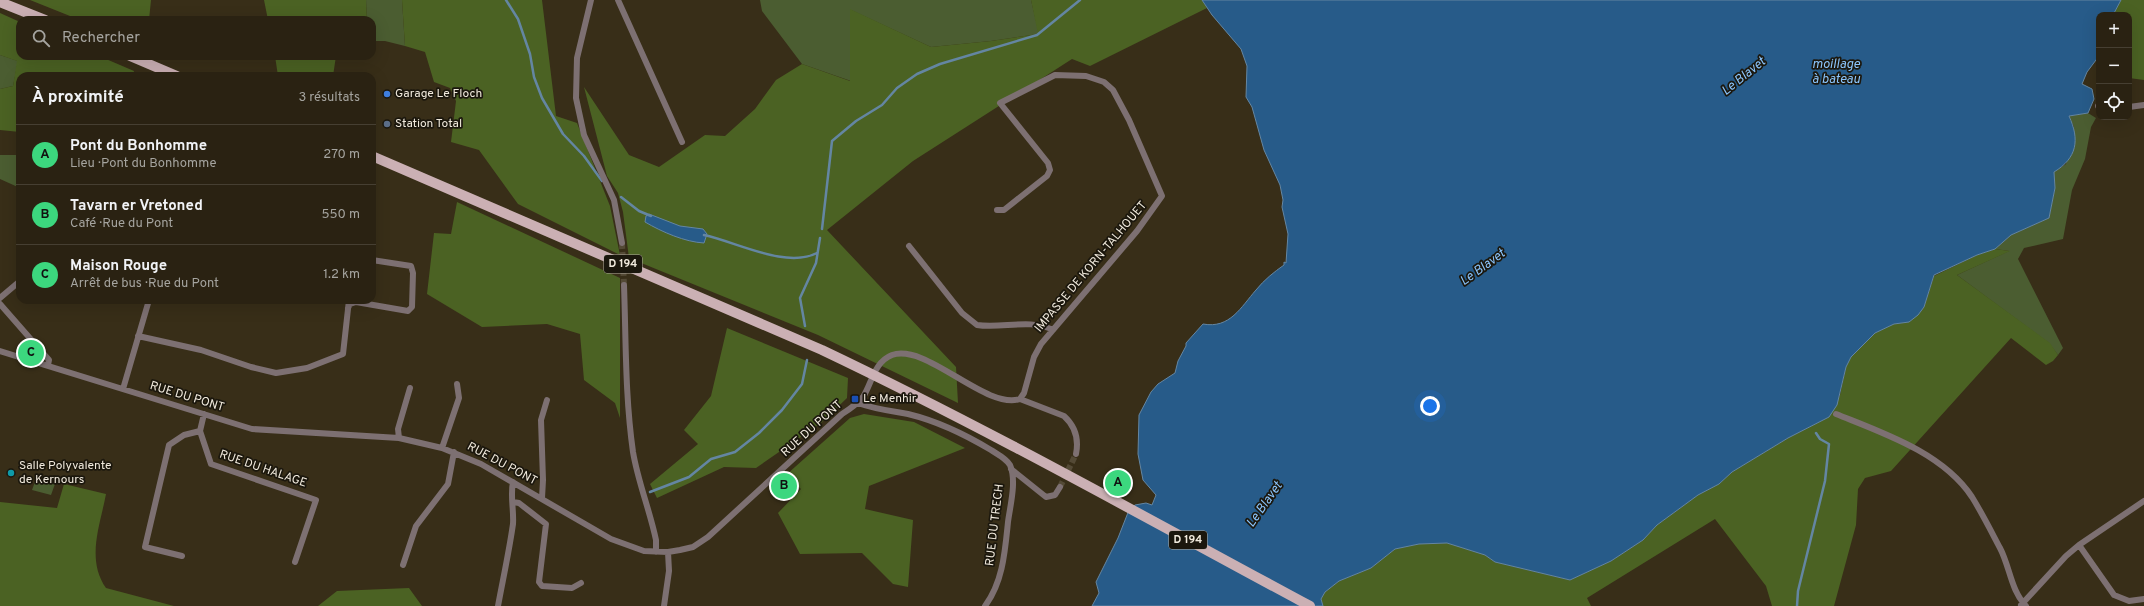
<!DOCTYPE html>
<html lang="fr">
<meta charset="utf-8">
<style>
body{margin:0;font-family:Overpass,sans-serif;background:#362f20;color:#f1f3f6}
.controls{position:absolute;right:12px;top:12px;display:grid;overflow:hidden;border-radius:8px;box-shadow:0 4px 16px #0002}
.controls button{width:36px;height:36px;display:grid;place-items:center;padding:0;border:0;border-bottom:1px solid #463f32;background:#2a2212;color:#f1f3f6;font:20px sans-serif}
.you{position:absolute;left:1430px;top:406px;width:14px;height:14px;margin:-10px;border:3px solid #fff;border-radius:50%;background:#1a73e8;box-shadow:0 0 0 6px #1a73e833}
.badge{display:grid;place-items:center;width:26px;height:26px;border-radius:50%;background:#3cd77e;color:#111;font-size:13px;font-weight:700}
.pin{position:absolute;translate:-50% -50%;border:2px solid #fff;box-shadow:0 1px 4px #0006}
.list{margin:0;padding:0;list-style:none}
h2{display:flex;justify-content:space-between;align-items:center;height:52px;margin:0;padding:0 16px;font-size:17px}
h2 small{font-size:13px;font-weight:400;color:#a5a49f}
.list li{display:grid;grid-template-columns:26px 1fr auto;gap:12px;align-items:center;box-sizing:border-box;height:60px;padding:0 16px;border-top:1px solid #463f32}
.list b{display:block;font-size:15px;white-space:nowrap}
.list p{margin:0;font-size:13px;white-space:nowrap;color:#a5a49f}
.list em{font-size:13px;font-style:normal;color:#a5a49f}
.icon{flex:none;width:22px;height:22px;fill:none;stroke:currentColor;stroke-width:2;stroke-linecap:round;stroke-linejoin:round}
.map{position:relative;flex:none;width:2144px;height:606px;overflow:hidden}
.search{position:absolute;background:#2a2212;box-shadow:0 4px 16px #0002;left:16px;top:16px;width:360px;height:44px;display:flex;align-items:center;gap:10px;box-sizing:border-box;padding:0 14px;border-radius:12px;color:#a5a49f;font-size:15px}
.panel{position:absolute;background:#2a2212;box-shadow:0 4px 16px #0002;left:16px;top:72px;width:360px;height:232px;border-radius:12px}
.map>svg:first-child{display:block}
.green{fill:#4b5d31}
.forest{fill:#4b6223}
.water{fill:#275b89;stroke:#6486a2}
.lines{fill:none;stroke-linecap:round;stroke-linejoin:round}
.stream{stroke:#6486a2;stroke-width:2.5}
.street-tunnel{stroke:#544a36;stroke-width:6;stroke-dasharray:6 3;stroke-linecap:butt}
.street{stroke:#7d7072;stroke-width:6}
.primary{stroke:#cbb0b4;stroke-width:10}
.shop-dot{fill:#3f7fe0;stroke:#1b170d;stroke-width:1.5}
.service-dot{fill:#5c6f8a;stroke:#1b170d;stroke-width:1.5}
.transit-dot{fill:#1a4fb4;stroke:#1b170d;stroke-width:1.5}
.culture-dot{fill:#0f9aa8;stroke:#1b170d;stroke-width:1.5}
.labels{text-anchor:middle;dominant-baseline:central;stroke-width:3.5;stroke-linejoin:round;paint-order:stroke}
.shield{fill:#1b170d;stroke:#b1ab9f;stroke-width:1}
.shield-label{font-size:11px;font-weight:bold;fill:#f1eadd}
.poi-label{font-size:12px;fill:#f1eadd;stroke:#1b170d;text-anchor:start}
.street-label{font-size:12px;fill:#f1eadd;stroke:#1b170d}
.water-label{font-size:13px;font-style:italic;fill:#8bc5fc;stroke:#1b170d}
</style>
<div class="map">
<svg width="2144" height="606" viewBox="0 0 2144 606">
<rect width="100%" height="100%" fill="#382e18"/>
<path class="green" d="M366,0H402L405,46L385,41H372V20H367Z
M760,0H1031L1039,34L991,41L931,47L851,10V81L802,64L762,11Z
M0,55L18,61L13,86L0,89Z
M2088,113L2096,118L2091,127L2085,159L2072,190L2063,239L2024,248L2018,259L2063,348L2058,355L2049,343L1957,275L2009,251L1995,249L2011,235L2049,218L2055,188L2054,172L2066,164L2074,127L2069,116Z
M0,155H20V188L0,179Z
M36,479L55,484L51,495L32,490Z"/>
<path class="forest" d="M30,0H151L149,20H80Z
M264,0H366L367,20H268Z
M402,0H542L556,116L577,123L610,206L620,255L518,204L479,150L451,142L456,101L450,88L434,82L425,52L405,46Z
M1031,0H1202L1207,8L1090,66L1072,59L913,161L827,230L956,367L958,403L818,335L629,258L623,212L618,193L607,176L584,87L629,155L659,167L705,135L725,136L755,109L776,80L802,64L850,81V9L931,47L991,41L1038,34Z
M2121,0H2144V80L2129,78V15H2113Z
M0,13L20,22V56H99L134,71L133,76H20V132L0,130V89L13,86L17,61L0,55Z
M275,56H336L333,76H278Z
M457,202L620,278V418L615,403L584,380L580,334L547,324L482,327L427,294L434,233L451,234Z
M1995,249L2010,251L1957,275L2050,343L2058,355L2053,361L2046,365L2011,338L1891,471L1865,478L1858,489L1856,525L1834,606H1772L1766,586L1715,519L1587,598L1591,606H1323L1321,599L1325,592L1339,581L1371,568L1395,549L1419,544L1447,543L1485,555L1495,562L1570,580L1611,561L1643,540L1657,525L1698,495L1719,484L1732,472L1788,438L1829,417L1840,395L1846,367L1851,357L1875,333L1894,324L1909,322L1924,307L1934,276L1977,255Z
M727,328L848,378L847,398L821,423L756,468L724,467L657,498L650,484L698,444L684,430L711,396Z
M864,414L914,422L965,448L869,486L865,509L913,520L908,587L893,584L862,553L800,554L778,513L801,489L786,475L850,418Z
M64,484L106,494C100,526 86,559 106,588L174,606H0V502L57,508Z
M409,588L422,606H318L337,591Z"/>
<path class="water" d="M1202,0H2121L2113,15H2099V56L2087,72L2082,84L2092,89L2094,99L2088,113L2069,116C2080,140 2077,158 2054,172L2055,188L2049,218L2011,235L1995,249L1977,255L1934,275L1924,307L1918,315L1909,322L1894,324L1875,333L1851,357L1846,367L1837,405L1829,417L1788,438L1732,472L1719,484L1698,495L1657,525L1643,540L1611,561L1570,580L1495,562L1485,555L1447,543L1419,544L1395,549L1371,568L1339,581L1325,592L1321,599L1323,606H1092L1099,593L1096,582L1118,538L1129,510L1135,505L1146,503L1152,505L1156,495L1143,480L1138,454L1139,415L1151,392L1158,384L1175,373L1178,361L1186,346V343L1203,324C1230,329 1241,307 1256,290C1264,280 1274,272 1284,265V262L1286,263L1288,234L1282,207L1283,200L1280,185L1264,150L1252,107L1246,97L1247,66L1241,49L1212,15Z
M649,214L680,226L703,229L707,234L704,243C685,242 662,232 645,222L646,216Z"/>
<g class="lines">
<path class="stream" d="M506,0L518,19L530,54L534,77L542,98L563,134L584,156L602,181
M621,197L639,211L651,216
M822,229L832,141L856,121L882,105L897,88L917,74L940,64L1037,35L1080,0
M704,235C737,242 786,269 817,253
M805,326L800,298L816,263L820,238
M650,492L689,477L711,459L735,452L759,433L782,410L802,384L807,360
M1797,606L1798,591L1825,481L1829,444L1820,439L1816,433"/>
<path class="street-tunnel" d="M622,243L624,285
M1060,487L1076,454"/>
<path class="street" d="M591,0L577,58L576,98L584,135L614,200L622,243
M618,0L682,142
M2098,106H2099
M2129,107L2144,105
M997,210H1004L1047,176L1050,170L1048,163L1000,103L1055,75L1086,76L1104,82L1113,90L1129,120L1162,196L1137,231L1041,344L1034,357L1024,393L1020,399
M909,246L962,313L977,325C1002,329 1030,318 1053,330
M624,285C626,340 625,396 633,452C638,482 650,511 656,540V552
M0,298L20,281
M0,304L49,360L48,365
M348,308L350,304L356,302L408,311L412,307L413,273L411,266L372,260
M138,336L201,350L251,367L276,373L307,368L343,354L349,300
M0,351L252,429L399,438L442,448L481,464L611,539L644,551L668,552L680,550L693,547L708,537L842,414C850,409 857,404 863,397C872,383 874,362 892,355C927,343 985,410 1020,399L1064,416C1075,426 1079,439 1076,454
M123,389L149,300
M858,403C874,409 891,411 908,414C937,421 966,435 991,450C997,454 1006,458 1010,465C1017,481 1010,506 1008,522C1005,551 1003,582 985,606
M204,414L200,431L211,464L316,500L295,562
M1836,414C1883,433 1943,453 1972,497C1982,513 1991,531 2000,548C2010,567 2011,591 2026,606
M399,438L398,429L410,388
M442,448L459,398L457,384
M1011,469L1046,497L1055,495L1060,487
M542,498L543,480L541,420L547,400
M513,502L519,503L546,524L539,582L542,586L572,588L581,583
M2079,545L2114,595L2129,601L2144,599
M182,556L145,547L169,445L184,435L200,431
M403,565L416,526L448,484L454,452
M2021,605L2066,556L2079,545L2144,501
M498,606C503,579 509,552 513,524C514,510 510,496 513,482
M664,606L669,571L668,552"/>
<path class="primary" d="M0,2L45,20
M130,56L177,76
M372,156L822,350C988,429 1148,519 1310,606"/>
</g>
<circle class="shop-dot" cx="387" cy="94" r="4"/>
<circle class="service-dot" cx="387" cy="124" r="4"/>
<rect class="transit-dot" x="851" y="395" width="8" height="8" rx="2"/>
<circle class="culture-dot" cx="11" cy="473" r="4"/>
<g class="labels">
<g class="shield">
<rect x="604" y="255" width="38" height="18" rx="3"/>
<rect x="1169" y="531" width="38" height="18" rx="3"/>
</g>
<g class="shield-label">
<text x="623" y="264">D 194</text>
<text x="1188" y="540">D 194</text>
</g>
<g class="poi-label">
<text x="395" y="94">Garage Le Floch</text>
<text x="395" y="124">Station Total</text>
<text x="863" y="399">Le Menhir</text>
<text x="19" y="466">Salle Polyvalente<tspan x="19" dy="14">de Kernours</tspan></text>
</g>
<g class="street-label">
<text transform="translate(1091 267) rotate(-50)">IMPASSE DE KORN-TALHOUET</text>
<text transform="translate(187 397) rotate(17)">RUE DU PONT</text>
<text transform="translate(812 429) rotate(-42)">RUE DU PONT</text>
<text transform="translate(502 464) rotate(28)">RUE DU PONT</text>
<text transform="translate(263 469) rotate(19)">RUE DU HALAGE</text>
<text transform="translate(995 525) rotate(-83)">RUE DU TRECH</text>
</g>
<g class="water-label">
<text x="1836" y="65">moillage<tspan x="1836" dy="15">à bateau</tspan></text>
<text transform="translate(1744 77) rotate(-39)">Le Blavet</text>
<text transform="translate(1483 268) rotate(-36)">Le Blavet</text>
<text transform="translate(1265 505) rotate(-55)">Le Blavet</text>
</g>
</g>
</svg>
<div class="controls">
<button>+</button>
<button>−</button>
<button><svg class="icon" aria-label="locate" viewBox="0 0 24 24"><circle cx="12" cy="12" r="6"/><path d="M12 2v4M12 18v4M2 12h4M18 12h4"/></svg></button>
</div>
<div class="you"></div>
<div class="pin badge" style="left:1118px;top:483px">A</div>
<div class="pin badge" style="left:784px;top:486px">B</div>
<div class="pin badge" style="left:31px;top:353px">C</div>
<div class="search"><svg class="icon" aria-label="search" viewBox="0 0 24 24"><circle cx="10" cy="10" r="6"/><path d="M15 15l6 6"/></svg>Rechercher</div>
<section class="panel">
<h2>À proximité<small>3 résultats</small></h2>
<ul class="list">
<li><span class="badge">A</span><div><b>Pont du Bonhomme</b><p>Lieu · Pont du Bonhomme</p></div><em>270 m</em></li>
<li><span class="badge">B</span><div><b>Tavarn er Vretoned</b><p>Café · Rue du Pont</p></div><em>550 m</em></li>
<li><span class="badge">C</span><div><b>Maison Rouge</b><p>Arrêt de bus · Rue du Pont</p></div><em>1.2 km</em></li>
</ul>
</section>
</div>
